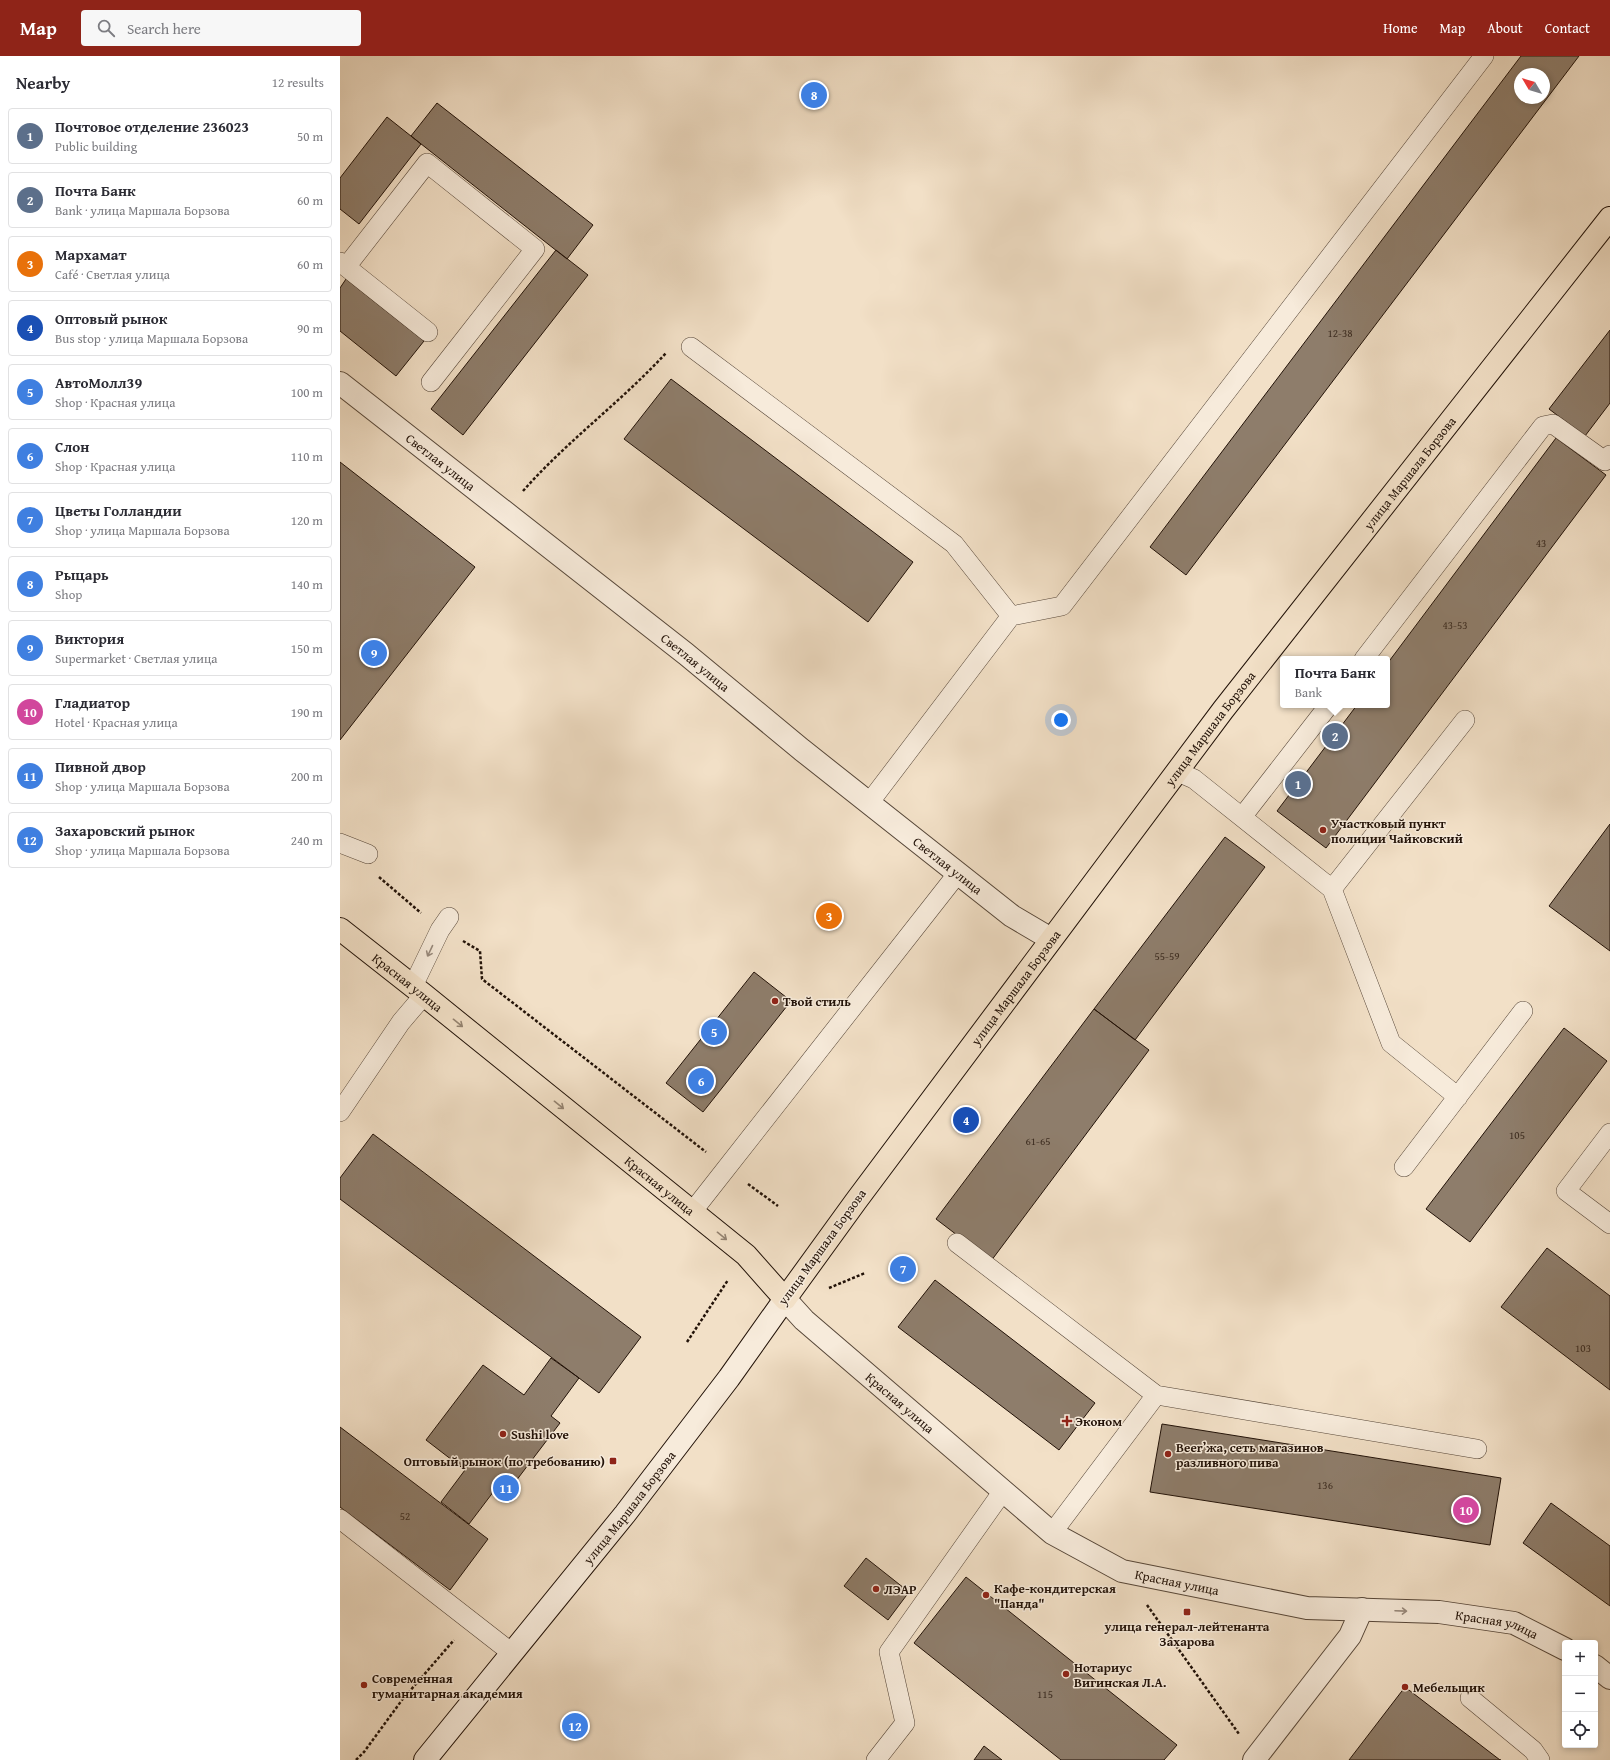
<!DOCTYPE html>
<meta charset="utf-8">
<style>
body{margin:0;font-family:"Gentium Book Plus",serif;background:#f7f7f7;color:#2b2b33}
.controls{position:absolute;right:12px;bottom:12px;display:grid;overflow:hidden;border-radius:4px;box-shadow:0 2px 6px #0003}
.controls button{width:36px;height:36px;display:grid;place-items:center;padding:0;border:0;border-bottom:1px solid #e1e1e2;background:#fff;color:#2b2b33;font:20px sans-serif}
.compass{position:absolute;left:1174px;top:12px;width:36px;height:36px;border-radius:50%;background:#fff;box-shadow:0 2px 6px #0003;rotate:308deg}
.you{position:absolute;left:721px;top:664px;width:14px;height:14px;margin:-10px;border:3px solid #fff;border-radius:50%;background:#1a73e8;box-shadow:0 0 0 6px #1a73e833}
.badge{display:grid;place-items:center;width:26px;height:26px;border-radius:50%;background:#8f2418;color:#fff;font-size:13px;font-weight:700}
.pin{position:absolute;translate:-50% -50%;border:2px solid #fff;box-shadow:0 1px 4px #0006}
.popup{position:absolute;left:940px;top:600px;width:110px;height:52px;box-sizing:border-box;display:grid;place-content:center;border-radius:4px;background:#fff;filter:drop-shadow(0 1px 3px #0005);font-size:13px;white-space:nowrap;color:#7c7c81}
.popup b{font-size:15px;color:#2b2b33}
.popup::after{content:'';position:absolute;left:50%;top:100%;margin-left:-8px;border:8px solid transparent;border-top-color:#fff}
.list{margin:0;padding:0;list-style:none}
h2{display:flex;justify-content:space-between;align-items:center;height:52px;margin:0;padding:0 16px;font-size:17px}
h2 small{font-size:13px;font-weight:400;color:#7c7c81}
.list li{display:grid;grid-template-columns:26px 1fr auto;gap:12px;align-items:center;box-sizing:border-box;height:56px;margin:0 8px 8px;padding:0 8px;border:1px solid #e1e1e2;border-radius:4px}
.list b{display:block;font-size:15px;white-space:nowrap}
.list p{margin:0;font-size:13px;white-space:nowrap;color:#7c7c81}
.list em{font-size:13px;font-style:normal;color:#7c7c81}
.icon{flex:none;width:22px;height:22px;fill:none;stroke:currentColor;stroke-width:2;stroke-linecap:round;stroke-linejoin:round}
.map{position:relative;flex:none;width:1270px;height:1704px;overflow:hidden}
header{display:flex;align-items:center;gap:24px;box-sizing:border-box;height:56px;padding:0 20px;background:#8f2418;color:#fff}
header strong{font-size:19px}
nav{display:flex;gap:22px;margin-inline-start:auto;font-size:14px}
.search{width:280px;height:36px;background:#f7f7f7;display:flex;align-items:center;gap:10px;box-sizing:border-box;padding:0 14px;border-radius:4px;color:#7c7c81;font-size:15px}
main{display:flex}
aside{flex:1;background:#fff}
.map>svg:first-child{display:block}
.building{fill:#8e7d6b;stroke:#221208;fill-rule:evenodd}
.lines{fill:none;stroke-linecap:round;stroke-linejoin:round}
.service-casing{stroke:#564638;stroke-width:20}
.minor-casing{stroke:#564638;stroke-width:24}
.tertiary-casing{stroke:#564638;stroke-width:24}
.secondary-casing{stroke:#221208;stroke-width:24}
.primary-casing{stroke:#221208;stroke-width:24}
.path{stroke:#221208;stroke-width:2.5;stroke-dasharray:3 2;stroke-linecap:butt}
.service{stroke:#f7ebdb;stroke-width:19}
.minor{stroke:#f7ebdb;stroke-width:22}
.tertiary{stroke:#f7ebdb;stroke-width:22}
.secondary{stroke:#f7ebdb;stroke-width:22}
.primary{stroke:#f2e0c7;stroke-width:22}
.oneway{stroke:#97897c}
.oneway2{stroke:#948371}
.poi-dot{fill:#8f2418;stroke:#f7ebdb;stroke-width:1.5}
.labels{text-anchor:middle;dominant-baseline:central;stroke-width:3;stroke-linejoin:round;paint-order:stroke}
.number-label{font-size:11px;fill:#3d2d21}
.street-label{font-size:13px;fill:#221208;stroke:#f7ebdb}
.poi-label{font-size:13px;font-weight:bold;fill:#221208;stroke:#f7ebdb;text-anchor:start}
</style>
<header>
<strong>Map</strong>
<div class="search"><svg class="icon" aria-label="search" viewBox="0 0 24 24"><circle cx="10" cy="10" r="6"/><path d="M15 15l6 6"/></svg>Search here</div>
<nav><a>Home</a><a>Map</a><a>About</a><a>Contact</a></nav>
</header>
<main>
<aside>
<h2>Nearby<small>12 results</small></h2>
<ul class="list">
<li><span class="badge" style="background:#5c6f8a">1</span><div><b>Почтовое отделение 236023</b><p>Public building</p></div><em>50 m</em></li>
<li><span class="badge" style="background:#5c6f8a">2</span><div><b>Почта Банк</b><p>Bank · улица Маршала Борзова</p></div><em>60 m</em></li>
<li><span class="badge" style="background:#e8710a">3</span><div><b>Мархамат</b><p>Café · Светлая улица</p></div><em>60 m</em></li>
<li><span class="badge" style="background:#1a4fb4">4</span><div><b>Оптовый рынок</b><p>Bus stop · улица Маршала Борзова</p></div><em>90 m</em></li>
<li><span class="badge" style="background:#3f7fe0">5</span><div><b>АвтоМолл39</b><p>Shop · Красная улица</p></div><em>100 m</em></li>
<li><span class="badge" style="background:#3f7fe0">6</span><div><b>Слон</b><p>Shop · Красная улица</p></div><em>110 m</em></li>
<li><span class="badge" style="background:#3f7fe0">7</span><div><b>Цветы Голландии</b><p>Shop · улица Маршала Борзова</p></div><em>120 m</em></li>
<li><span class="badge" style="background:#3f7fe0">8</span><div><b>Рыцарь</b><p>Shop</p></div><em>140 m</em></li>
<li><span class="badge" style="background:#3f7fe0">9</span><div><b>Виктория</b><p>Supermarket · Светлая улица</p></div><em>150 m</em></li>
<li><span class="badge" style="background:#d1479c">10</span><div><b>Гладиатор</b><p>Hotel · Красная улица</p></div><em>190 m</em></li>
<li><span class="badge" style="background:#3f7fe0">11</span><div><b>Пивной двор</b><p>Shop · улица Маршала Борзова</p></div><em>200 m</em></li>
<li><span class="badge" style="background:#3f7fe0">12</span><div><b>Захаровский рынок</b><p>Shop · улица Маршала Борзова</p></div><em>240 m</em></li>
</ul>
</aside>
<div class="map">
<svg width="1270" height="1704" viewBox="0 0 1270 1704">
<rect width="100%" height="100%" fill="#f2e0c7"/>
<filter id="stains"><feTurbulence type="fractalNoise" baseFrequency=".005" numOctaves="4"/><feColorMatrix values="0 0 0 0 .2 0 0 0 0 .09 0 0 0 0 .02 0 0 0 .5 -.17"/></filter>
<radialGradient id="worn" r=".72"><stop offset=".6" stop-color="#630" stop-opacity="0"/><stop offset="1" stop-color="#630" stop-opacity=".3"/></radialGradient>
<path class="building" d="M1181,0H1239L846,519L810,491ZM1180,18H1204V42H1180Z
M97,47L253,169L227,203L71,80Z
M47,61L81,88L19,168L0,153V122Z
M216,194L248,219L123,379L91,353Z
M6,223L84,285L56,320L0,275V232Z
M1270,274V347L1245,380L1209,353Z
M331,323L573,506L528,566L284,383Z
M1216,382L1266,419L986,792L937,755L1017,649H1047V608Z
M0,406L135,511L0,684Z
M1270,768V895L1209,850Z
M885,781L925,811L795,984L754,953Z
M414,916L451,945L363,1056L326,1027Z
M754,953L809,994L651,1205L596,1163Z
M1224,972L1267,1005L1130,1186L1086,1153Z
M33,1078L301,1281L259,1337L0,1143V1122Z
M1207,1192L1270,1240V1334L1161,1251Z
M595,1224L755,1347L719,1394L558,1271Z
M211,1302L239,1322L211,1360L220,1367L163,1442L154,1435L129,1468L101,1446L125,1414L86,1384L143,1309L184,1339Z
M822,1368L1161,1422L1150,1489L810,1436Z
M0,1371L148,1483L110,1534L0,1451Z
M1211,1447L1270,1490V1550L1183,1487Z
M526,1502L569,1536L548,1564L504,1530Z
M626,1521L837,1689L824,1704H721L574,1587Z
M1065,1631L1160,1704H1161H1009Z
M644,1690L662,1704H634Z"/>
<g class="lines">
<g class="service-casing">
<path id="service" d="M0,206L88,276
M6,211L87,107L195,193L91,326
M351,291L614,488L671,560L529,747
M671,560L722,550L1144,0
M1024,603L1203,370L1213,368L1265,405L1270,399
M838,716L854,723L992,833L1051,987L1118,1041
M902,761L989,649
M0,787L28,798
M992,833L1125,664
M73,930L100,874L109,861
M0,1056L61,966L84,939
M1270,1077L1226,1135L1270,1168
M1064,1111L1183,955
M352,1156L618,817
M617,1187L816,1339L1137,1393
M0,1463L172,1597
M712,1477L816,1339
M1130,1642L1193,1694L1200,1704
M536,1704L565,1667L549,1596L663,1435"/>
</g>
<g class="minor-casing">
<g id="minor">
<path id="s1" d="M0,327L346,598L462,694L672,860L711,883"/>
</g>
</g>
<g class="tertiary-casing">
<g id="tertiary">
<path id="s2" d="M445,1243L464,1264L712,1477L782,1515L967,1552L1099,1556L1174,1567L1225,1593"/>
<path d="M1255,1610L1270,1622"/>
<path d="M914,1704L1010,1580L1022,1553"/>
</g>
</g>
<g class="secondary-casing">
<g id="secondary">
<path id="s3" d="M85,1704L285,1458L389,1322L445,1243"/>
</g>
</g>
<g class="primary-casing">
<g id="primary">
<path id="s4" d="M0,873L84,939L406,1199L445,1243L516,1145L883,654L1270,162"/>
</g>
</g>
<path class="path" d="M183,435C227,385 281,346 326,297
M39,821L81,857
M123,885L140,895L142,923L366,1096
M408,1128L438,1150
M489,1232L525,1217
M347,1286L388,1224
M807,1549L899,1678
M16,1704L24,1696L62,1644L114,1584"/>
<use href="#service" class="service"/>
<use href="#minor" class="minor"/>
<use href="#tertiary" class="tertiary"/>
<use href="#secondary" class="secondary"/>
<use href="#primary" class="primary"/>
</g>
<defs><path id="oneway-shaft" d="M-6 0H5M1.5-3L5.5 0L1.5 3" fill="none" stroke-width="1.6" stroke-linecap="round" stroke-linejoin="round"/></defs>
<g class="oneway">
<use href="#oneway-shaft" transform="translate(90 895) rotate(115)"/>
<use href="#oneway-shaft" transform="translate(1061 1555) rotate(2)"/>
</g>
<g class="oneway2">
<use href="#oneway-shaft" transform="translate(118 967) rotate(39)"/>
<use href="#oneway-shaft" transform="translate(219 1049) rotate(39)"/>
<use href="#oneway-shaft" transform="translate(382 1180) rotate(39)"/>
</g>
<g class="poi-dot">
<circle cx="983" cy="774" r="4"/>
<circle cx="435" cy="945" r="4"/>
<path d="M725 1359h4v4h4v4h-4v4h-4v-4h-4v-4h4z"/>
<circle cx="163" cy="1378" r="4"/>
<circle cx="828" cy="1398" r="4"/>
<rect x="269" y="1401" width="8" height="8" rx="2"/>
<circle cx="536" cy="1533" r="4"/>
<circle cx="646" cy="1539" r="4"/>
<rect x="843" y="1552" width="8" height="8" rx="2"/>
<circle cx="726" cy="1618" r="4"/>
<circle cx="24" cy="1629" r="4"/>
<circle cx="1065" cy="1631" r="4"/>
</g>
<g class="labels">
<g class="number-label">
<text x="1000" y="277">12-38</text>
<text x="1201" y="487">43</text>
<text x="1115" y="569">43-53</text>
<text x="827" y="900">55-59</text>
<text x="1177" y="1079">105</text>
<text x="698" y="1085">61-65</text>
<text x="1243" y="1292">103</text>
<text x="985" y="1429">136</text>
<text x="65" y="1460">52</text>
<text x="705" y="1638">115</text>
</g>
<g class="street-label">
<text stroke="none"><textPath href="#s1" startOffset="128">Светлая улица</textPath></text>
<text stroke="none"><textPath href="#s4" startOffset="1615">улица Маршала Борзова</textPath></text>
<text stroke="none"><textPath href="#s1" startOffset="452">Светлая улица</textPath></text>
<text stroke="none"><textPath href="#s4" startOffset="1291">улица Маршала Борзова</textPath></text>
<text stroke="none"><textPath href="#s1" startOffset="776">Светлая улица</textPath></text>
<text stroke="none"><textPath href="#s4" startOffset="86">Красная улица</textPath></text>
<text stroke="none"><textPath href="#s4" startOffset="967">улица Маршала Борзова</textPath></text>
<text stroke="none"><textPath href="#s4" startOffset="410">Красная улица</textPath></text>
<text transform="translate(482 1191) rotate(-54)">улица Маршала Борзова</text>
<text stroke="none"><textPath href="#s2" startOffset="155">Красная улица</textPath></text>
<text stroke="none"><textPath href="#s3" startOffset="325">улица Маршала Борзова</textPath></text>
<text stroke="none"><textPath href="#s2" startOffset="491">Красная улица</textPath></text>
<text stroke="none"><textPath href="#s2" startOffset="815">Красная улица</textPath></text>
</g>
<g class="poi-label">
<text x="991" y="767">Участковый пункт<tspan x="991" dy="15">полиции Чайковский</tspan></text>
<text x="443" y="945">Твой стиль</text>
<text x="735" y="1365">Эконом</text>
<text x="171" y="1378">Sushi love</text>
<text x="836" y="1391">Beer’жа, сеть магазинов<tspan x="836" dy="15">разливного пива</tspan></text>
<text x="265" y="1405" text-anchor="end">Оптовый рынок (по требованию)</text>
<text x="654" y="1532">Кафе-кондитерская<tspan x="654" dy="15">"Панда"</tspan></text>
<text x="544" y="1533">ЛЭАР</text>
<text x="847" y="1570" text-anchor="middle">улица генерал-лейтенанта<tspan x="847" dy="15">Захарова</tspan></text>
<text x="734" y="1611">Нотариус<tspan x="734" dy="15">Вигинская Л.А.</tspan></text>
<text x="32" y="1622">Современная<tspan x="32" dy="15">гуманитарная академия</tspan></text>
<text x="1073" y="1631">Мебельщик</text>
</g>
</g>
<rect width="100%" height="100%" filter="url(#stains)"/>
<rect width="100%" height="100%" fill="url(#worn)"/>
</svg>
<div class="controls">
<button>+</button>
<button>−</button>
<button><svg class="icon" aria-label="locate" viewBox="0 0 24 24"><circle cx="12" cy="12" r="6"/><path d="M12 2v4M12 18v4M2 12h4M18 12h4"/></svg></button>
</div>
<svg class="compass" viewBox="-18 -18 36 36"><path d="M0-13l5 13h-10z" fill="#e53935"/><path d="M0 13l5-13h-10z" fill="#7c7c81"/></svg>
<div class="you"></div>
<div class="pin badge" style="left:958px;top:728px;background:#5c6f8a">1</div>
<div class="pin badge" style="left:995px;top:680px;background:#5c6f8a">2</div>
<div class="popup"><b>Почта Банк</b>Bank</div>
<div class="pin badge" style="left:489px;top:860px;background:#e8710a">3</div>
<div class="pin badge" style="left:626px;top:1064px;background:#1a4fb4">4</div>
<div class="pin badge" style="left:374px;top:976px;background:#3f7fe0">5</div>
<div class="pin badge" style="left:361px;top:1025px;background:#3f7fe0">6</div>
<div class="pin badge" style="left:563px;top:1213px;background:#3f7fe0">7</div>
<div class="pin badge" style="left:474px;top:39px;background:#3f7fe0">8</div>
<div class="pin badge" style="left:34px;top:597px;background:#3f7fe0">9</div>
<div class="pin badge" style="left:1126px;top:1454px;background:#d1479c">10</div>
<div class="pin badge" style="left:166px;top:1432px;background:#3f7fe0">11</div>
<div class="pin badge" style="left:235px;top:1670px;background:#3f7fe0">12</div>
</div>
</main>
